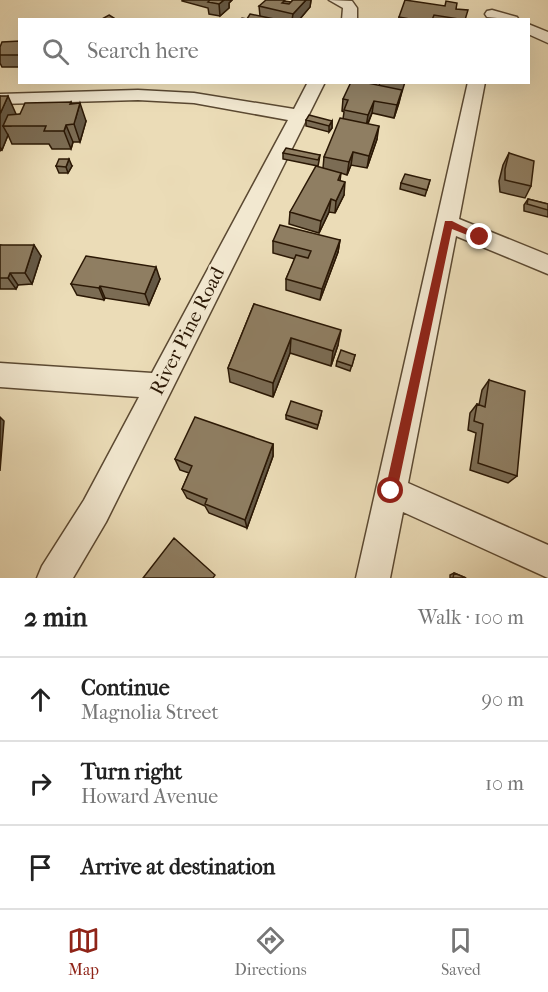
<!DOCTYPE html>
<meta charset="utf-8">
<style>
body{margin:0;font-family:"IM FELL French Canon",serif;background:#f6f6f6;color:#222}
.stop{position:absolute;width:18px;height:18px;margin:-14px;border:4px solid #8f2418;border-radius:50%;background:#fff}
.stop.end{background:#8f2418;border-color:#fff;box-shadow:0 2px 6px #0008}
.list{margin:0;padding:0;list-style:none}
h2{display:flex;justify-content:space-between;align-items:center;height:78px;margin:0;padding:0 24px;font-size:26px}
h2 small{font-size:20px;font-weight:400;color:#767676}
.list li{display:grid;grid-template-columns:39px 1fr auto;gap:18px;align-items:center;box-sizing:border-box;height:84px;padding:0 24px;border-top:2px solid #e0e0e0}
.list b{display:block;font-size:22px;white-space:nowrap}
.list p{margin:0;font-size:20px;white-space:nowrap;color:#767676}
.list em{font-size:20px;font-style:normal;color:#767676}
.icon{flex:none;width:33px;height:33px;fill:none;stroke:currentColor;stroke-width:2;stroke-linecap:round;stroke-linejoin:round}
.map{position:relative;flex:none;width:548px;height:578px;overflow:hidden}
.search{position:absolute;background:#fff;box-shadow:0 6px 24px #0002;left:18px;right:18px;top:18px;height:66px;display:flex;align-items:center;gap:15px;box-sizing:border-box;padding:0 21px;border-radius:0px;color:#767676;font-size:22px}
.sheet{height:330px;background:#fff}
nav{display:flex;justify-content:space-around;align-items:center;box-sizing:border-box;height:84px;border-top:2px solid #e0e0e0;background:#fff;font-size:16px;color:#767676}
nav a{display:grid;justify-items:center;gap:3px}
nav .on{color:#8f2418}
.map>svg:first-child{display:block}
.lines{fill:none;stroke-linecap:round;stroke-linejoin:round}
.minor-casing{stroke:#5b4932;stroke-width:3}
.minor{fill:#f2e8d0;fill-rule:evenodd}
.wall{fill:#7b6c54;stroke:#2b1805;stroke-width:1.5}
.shaded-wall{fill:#645845;stroke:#2b1805;stroke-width:1.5}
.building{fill:#8f7e62;stroke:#2b1805;stroke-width:1.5}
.route{fill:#8f2418}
.labels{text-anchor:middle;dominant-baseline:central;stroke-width:5;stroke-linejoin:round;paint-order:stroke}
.street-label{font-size:20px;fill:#2b1805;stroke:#f2e8d0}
</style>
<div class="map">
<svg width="548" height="578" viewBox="0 0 548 578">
<rect width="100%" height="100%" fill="#ebdcb7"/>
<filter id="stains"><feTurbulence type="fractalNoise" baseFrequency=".00333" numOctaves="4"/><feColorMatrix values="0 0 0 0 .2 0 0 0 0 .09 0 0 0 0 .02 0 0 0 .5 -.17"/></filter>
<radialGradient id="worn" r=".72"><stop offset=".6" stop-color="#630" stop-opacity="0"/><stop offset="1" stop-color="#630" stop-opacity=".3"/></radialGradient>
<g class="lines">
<g class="minor-casing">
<path id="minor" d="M329,0L352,1L357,8V20H342L343,8Z
M492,10L517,17L519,20L487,17L485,14L487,11Z
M528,24L548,32V43L528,34Z
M308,82H325L106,522L73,578H37L42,566L84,500L139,397L0,387V363L152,373L288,120L194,103L138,100L0,104V94L138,90L194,93L294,109Z
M468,82H485L459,219L548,255V274L456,236L408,483L548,545V578L403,512L390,578H356Z"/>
</g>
<use href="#minor" class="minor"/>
</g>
<path class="wall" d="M182,0H232L229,3V8L220,16L209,14L208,8L182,1Z
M293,0H311L310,7L299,20H241L260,16L259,6L284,1L291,2Z
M456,9L465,20H398L399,17Z
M20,41V67H2L0,63V47Z
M380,82H405L394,118L372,113L368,124L377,139L367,168L351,165L347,175L341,173L340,181L344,195L335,213L329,212L319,233L289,224L290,212L323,168L324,157L343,119L344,112L342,111L343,99L379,86Z
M0,96L16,115L20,114L71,104L86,121L80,142H73L71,149H52L49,144H12L8,135L2,150L0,151Z
M306,120L332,121V128L329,132L306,126Z
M283,153L320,155L319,161L318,166L283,159Z
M509,153L531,186L525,198L500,192L499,181L503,165Z
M56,166H72L68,173H59Z
M430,180L425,196L400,189L401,183Z
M528,199L548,204V217L524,211V205Z
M340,240L338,252L320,300L286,290V279L295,259L273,253V241Z
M0,245L41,256L32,284L18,285L16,289H0Z
M160,279L149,305L105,298L104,300L77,295L71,284Z
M254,304L338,345L331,366L290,353L273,397L230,382L228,368Z
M355,355L350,371L336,366L337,361Z
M489,380L517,476L508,483L470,470L476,433L468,430L470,413L477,404L479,405L482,390Z
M286,415H321L317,429L286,419Z
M273,444V456L247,528L209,513L205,506L187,498L182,489L189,473L180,470L175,459Z
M454,573L466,578H450V575Z"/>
<path class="shaded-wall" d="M224,0H232L229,3V8L220,16L219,4Z
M306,0H311L310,7L299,20H292L293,14Z
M402,90L399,103L394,118L397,105Z
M8,96L16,114L11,126H3L8,135L2,150L0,147V114Z
M374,101L372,113L366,127L368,115Z
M71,102L76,117L80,103L86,121L80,142L74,124L70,104Z
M332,121V128L329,132V126Z
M66,125L73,142L71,149L64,131Z
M379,126L377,139L367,168L369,156Z
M353,152L351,165L347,175L349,162Z
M69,159L72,166L68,173L66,167Z
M345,182L344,195L335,213L336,201Z
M331,199L329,212L319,233L321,221Z
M340,240L338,252L320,300L322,289Z
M34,245L41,256L32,284L25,273Z
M156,267L160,279L149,305L145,294Z
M10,273L18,285L16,289L8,278Z
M100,286L105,298L104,300L99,288Z
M341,330L338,345L331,366L333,351Z
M291,338L290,353L273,397V383Z
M0,417L4,421L0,471Z
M273,444V456L247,528L245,520Z"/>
<path class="building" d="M210,0H224L219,4L208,2Z
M266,0H285L282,3L289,4L293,0H306L293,14L259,6Z
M405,0L445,6L446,1L457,3L456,9L468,10L465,20L434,15L432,20H415L399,17Z
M250,14L279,20H241L242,18L247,19Z
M109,15L117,20H100Z
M20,41V55H0V47L2,42Z
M351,82H363L402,90L397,105L374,101L368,115L344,110L348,100L343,99Z
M0,96H8L0,114Z
M71,102L70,104L80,103L74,124L66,125L64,131H44L46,126H3L8,115L20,114L25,103Z
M309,115L332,121L329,126L306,120Z
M340,118L379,126L369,156L353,152L349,162L324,157Z
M286,148L320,155L318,160L283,153Z
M509,153L534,161L531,186L505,180V169Z
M59,159H69L66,167L56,166Z
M316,166L341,173L338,180L345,182L336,201L331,199L321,221L290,212Z
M405,174L430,180L427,190L401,183Z
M528,199L548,204V210L527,204Z
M280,225L340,240L322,289L286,279L296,255L308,258L311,251L273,241Z
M0,245H34L25,273H10L8,278H0Z
M86,256L156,267L145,294L100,286L99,288L71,284Z
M254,304L341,330L333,351L291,338L273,383L228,368Z
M341,350L355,355L352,366L337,361Z
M489,380L525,391L517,476L478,463L483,424L474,421L477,404L485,407Z
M291,401L322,411L318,425L286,415Z
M195,417L273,444L245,520L205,504L207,499L182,489L192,466L175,459Z
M174,538L215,575L213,578H143Z
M454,573L466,578H453Z"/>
<path class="route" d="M445,221H452L484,237L480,240L452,229L397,491L395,495L391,497L386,495L385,491Z"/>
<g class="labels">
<g class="street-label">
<text transform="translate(187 331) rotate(-63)">River Pine Road</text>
</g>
</g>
<rect width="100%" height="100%" filter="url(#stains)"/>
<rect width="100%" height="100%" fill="url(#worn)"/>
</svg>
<div class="stop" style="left:391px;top:491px"></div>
<div class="stop end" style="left:480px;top:237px"></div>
<div class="search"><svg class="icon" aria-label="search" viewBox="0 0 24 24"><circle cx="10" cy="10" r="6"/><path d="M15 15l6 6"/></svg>Search here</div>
</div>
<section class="sheet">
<h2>2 min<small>Walk · 100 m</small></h2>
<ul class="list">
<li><svg class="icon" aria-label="ahead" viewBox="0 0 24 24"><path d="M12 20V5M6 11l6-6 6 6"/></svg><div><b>Continue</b><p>Magnolia Street</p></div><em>90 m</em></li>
<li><svg class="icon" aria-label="right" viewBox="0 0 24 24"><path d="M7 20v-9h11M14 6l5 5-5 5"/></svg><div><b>Turn right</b><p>Howard Avenue</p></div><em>10 m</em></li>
<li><svg class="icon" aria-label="arrive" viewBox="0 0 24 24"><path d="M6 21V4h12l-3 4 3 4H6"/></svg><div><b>Arrive at destination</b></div></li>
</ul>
</section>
<nav>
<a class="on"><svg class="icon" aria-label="map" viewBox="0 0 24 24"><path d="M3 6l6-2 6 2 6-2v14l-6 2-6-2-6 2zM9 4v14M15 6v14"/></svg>Map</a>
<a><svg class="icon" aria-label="directions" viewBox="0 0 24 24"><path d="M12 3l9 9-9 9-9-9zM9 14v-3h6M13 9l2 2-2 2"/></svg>Directions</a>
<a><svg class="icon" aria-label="saved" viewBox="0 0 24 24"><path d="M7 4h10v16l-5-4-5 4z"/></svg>Saved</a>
</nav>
